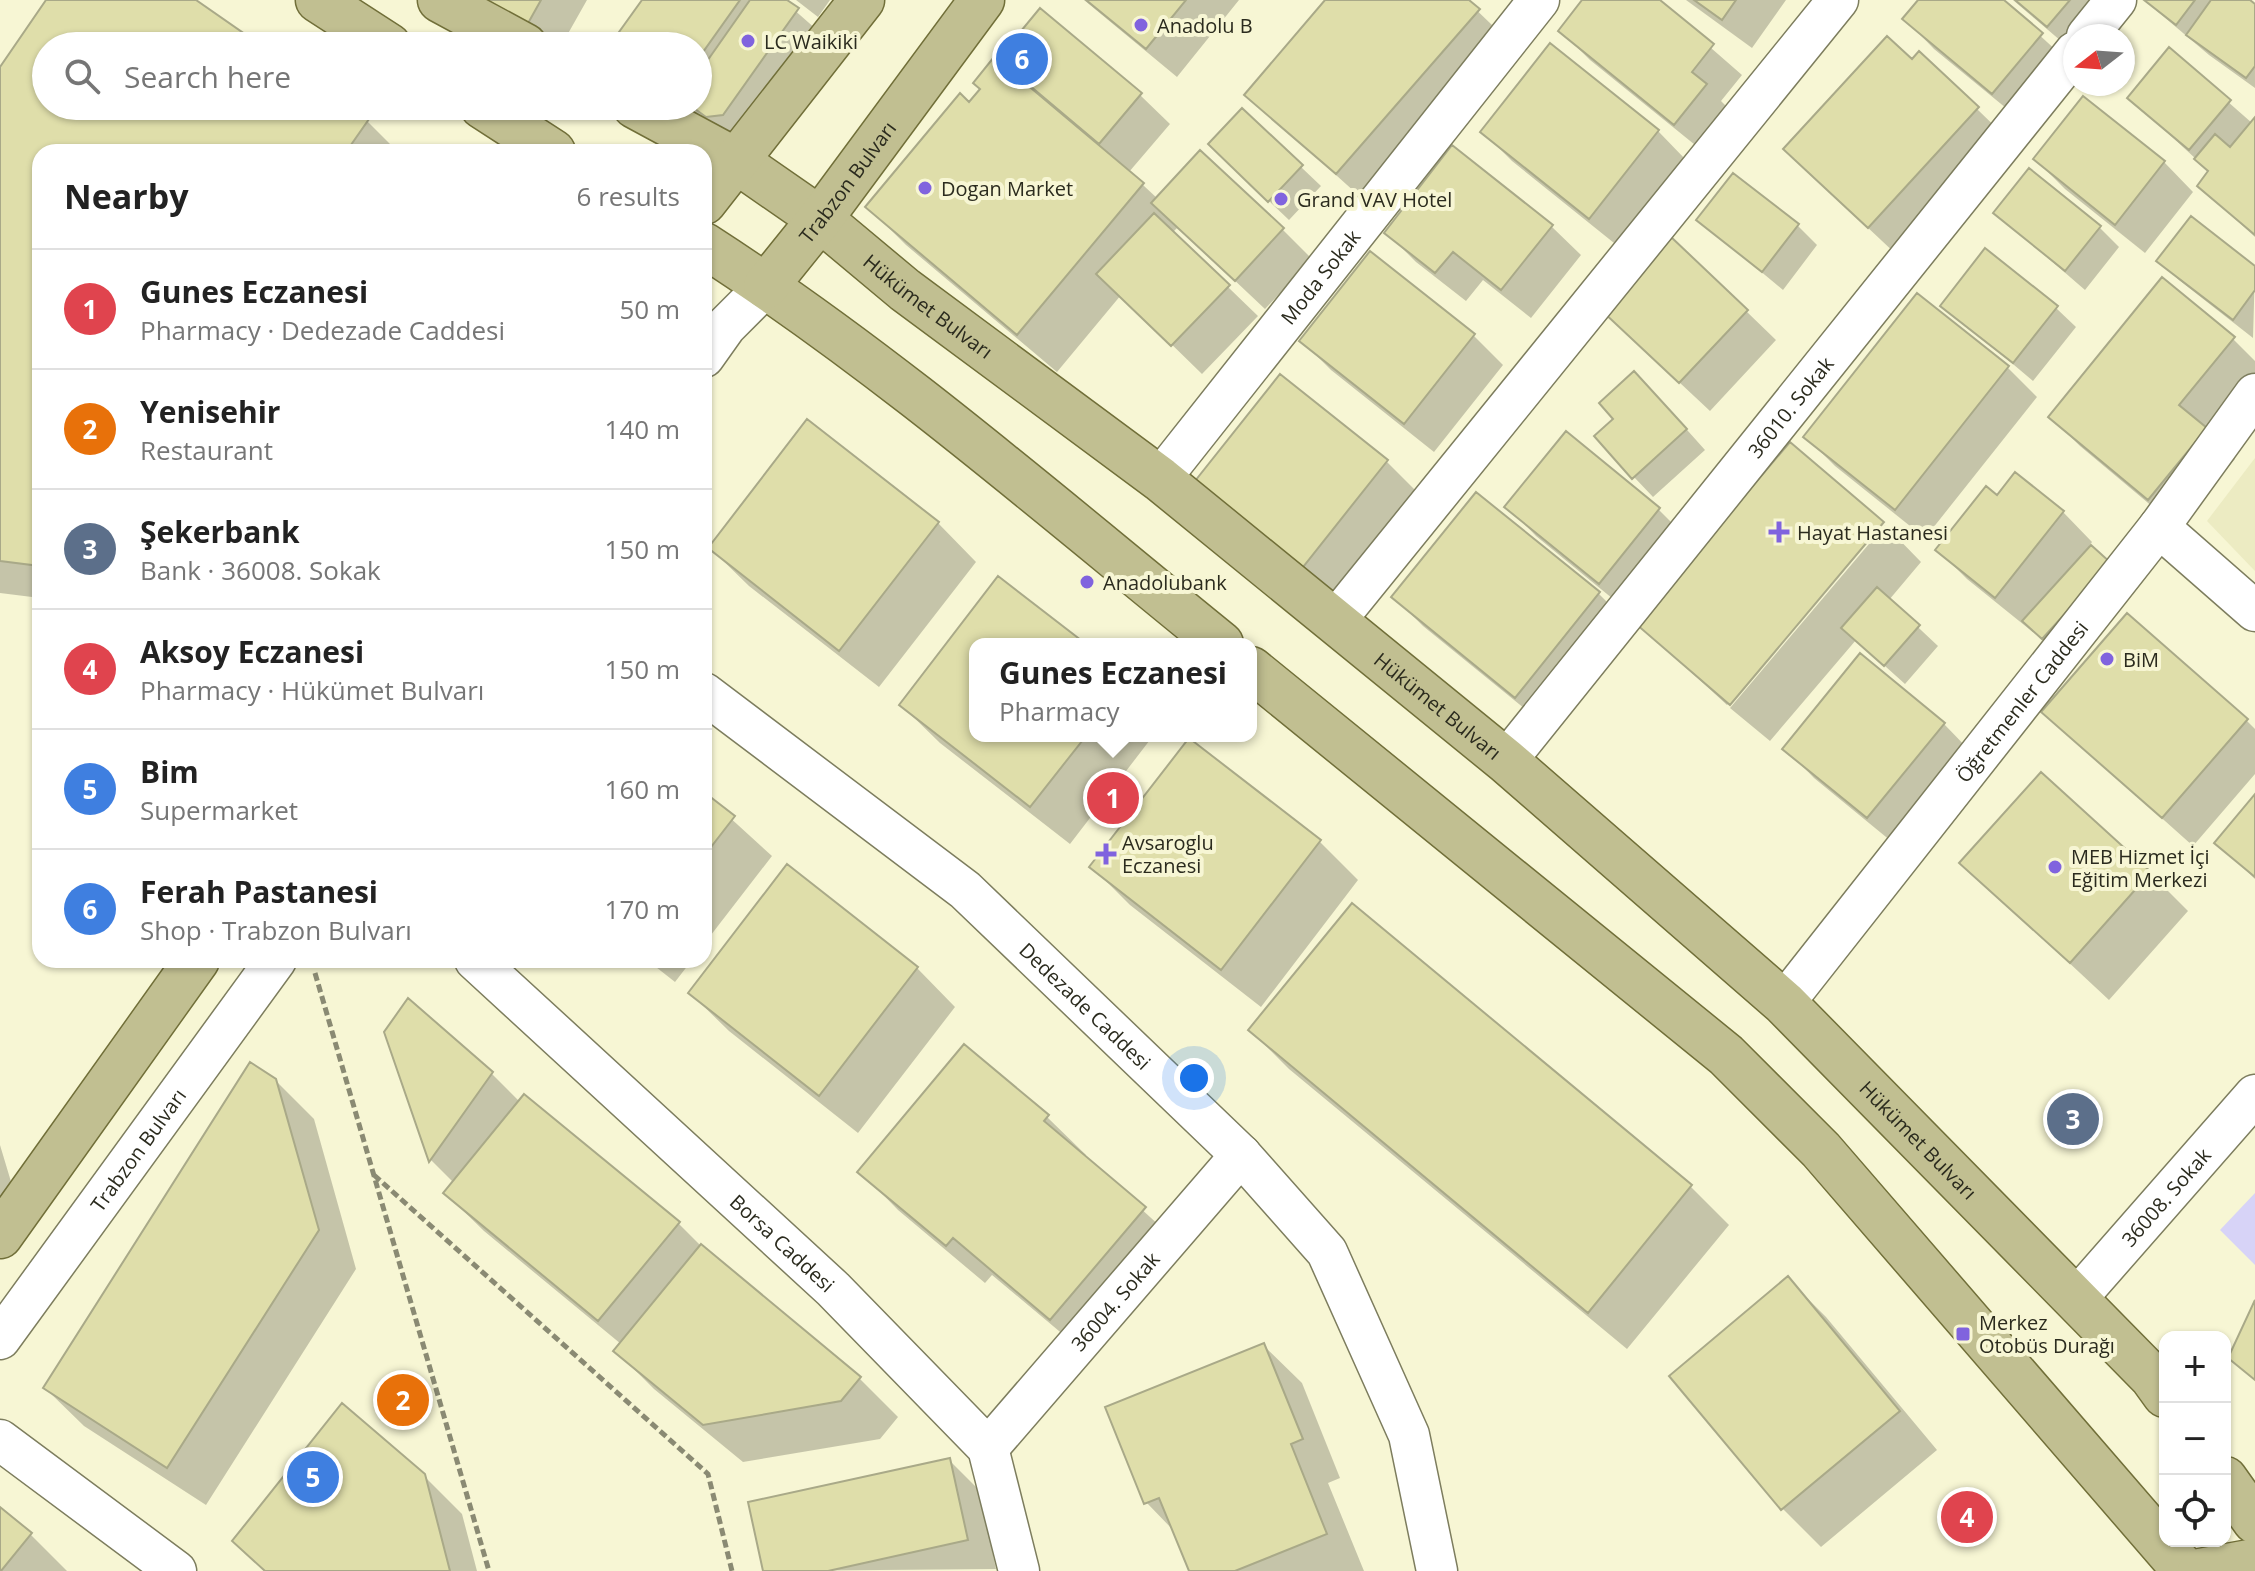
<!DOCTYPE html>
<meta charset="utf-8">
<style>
body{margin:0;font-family:"Open Sans",sans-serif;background:#f6f6f6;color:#222}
.controls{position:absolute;right:24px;bottom:24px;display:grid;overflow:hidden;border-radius:16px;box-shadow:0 2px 6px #0004}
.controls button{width:72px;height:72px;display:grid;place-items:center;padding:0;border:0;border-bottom:2px solid #e0e0e0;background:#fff;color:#222;font:40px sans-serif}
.compass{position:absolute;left:2063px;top:24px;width:72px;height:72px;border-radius:50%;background:#fff;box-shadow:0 2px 6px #0004;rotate:253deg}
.you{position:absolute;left:1194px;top:1078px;width:28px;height:28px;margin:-20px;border:6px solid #fff;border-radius:50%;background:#1a73e8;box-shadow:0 0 0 12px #1a73e833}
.badge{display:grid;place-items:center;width:52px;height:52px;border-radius:50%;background:#8063de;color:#fff;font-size:26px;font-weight:700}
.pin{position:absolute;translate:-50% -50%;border:4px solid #fff;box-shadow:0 2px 8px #0006}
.popup{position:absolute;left:969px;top:638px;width:288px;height:104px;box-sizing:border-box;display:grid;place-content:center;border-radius:16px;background:#fff;filter:drop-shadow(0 2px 6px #0005);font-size:26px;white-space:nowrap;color:#767676}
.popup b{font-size:30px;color:#222}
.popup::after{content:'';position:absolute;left:50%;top:100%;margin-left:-16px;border:16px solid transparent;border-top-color:#fff}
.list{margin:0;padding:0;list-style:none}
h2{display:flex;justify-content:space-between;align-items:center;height:104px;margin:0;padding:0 32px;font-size:34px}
h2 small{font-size:26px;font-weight:400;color:#767676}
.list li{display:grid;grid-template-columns:52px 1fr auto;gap:24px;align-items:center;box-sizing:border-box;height:120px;padding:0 32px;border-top:2px solid #e0e0e0}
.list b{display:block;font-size:30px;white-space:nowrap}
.list p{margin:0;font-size:26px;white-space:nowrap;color:#767676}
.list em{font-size:26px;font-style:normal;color:#767676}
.icon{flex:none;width:44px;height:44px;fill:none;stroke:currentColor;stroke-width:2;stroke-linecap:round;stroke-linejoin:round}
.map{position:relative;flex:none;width:2255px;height:1571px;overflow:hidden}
.search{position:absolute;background:#fff;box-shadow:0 2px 6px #0004;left:32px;top:32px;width:680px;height:88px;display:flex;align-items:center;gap:20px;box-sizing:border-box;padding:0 28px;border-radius:44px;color:#767676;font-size:30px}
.panel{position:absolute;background:#fff;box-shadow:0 2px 6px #0004;left:32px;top:144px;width:680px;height:824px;border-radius:24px}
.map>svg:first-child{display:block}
.built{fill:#ecebc2}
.green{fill:#d7d3f7}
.shadow{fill:#0003}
.building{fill:#dfdeaa;stroke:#a9a988;stroke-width:2}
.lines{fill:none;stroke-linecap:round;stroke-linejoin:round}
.minor-casing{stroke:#7d7d5e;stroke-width:43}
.major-casing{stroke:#716f39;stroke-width:47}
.path{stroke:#8a8a73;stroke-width:5;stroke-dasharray:8 4;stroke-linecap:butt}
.minor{stroke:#fff;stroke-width:40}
.major{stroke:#c1bf91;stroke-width:44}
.poi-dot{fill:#8063de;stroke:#f7f6d4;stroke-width:3}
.labels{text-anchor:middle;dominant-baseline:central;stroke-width:8;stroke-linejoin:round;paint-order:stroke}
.poi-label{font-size:20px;fill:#2b2b1e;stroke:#f7f6d4;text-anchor:start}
.street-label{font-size:20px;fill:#2b2b1e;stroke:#f7f6d4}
</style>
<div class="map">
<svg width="2255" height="1571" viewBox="0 0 2255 1571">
<rect width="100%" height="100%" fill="#f7f6d4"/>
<path class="built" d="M2255,458V571L2207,521Z"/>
<path class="green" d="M2255,1193V1265L2220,1230Z"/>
<path class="shadow" d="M49,0H192L259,46H46V106H346L367,121L398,152H40V598L0,593V71Z
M451,0H587L561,46H544Z
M644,0H783L817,30L743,134L728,136L681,106H698V46H611Z
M796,0H830L818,17Z
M1084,0H1239L1177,77Z
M1328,0H1466L1517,49L1376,211L1247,95Z
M1585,0H1656L1742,75L1721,101L1735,115L1705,153L1590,60L1561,31Z
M1686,0H1786L1752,48Z
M1920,0H2001L2071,64L2023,122L1934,49L1905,19Z
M2013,0H2124L2075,53Z
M2144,0H2246L2255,6V88L2209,55Z
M2169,50L2252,123L2255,120V237L2199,186L2210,172L2130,98Z
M1920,54L2007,138L1898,256L1815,178Z
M1015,73L1140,95L1170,124L1129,172L1158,199L1282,229L1312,259L1265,309L1178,227L1172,233L1258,316L1202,374L1121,295L1057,372L906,245L868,207L969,105Z
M1658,131L1687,161L1619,247L1512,161L1483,132Z
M2035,159L2164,162L2193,192L2145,253L2065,189Z
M1230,164L1301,167L1321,186L1289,220Z
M1996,213L2099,227L2119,247L2085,290Z
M1699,220L1798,226L1817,245L1783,290Z
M1551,226L1581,255L1531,318L1483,280L1466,301L1416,262L1387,233Z
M1371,254L1474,336L1503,365L1434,452L1331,370L1302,341Z
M2159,261L2255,268L2253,338L2179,280Z
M1943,305L2056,308L2076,327L2033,381Z
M1746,311L1776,340L1710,411L1633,339Z
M2233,339L2255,361V377L2209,433L2235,459L2178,528L2080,446L2051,417Z
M2007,367L2037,397L1925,538L1835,466L1806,437Z
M1654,393L1705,450L1653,497L1634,477L1616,419Z
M1566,434L1659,510L1688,539L1629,612L1536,536L1507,506Z
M1791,445L1883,524L1727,705L1639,624Z
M1386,461L1416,491L1334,595L1227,510Z
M1476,495L1599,594L1628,623L1546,726L1423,626L1394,597Z
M1997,497L2063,512L2092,542L2089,546L2110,564L2044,641L1967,579L1938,550Z
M938,523L976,562L879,687L749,586L710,548Z
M1885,525L1921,562L1889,600L1938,646L1905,684L1856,640L1770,741L1730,708Z
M999,579L1083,644H975V736H1153L1070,844L940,743L901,705Z
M2043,712L2247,721L2255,729V774L2193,846Z
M1944,724L1973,754L1897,846L1814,778L1785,748Z
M704,794L772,856L704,944Z
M2255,797V879L2217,843Z
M1320,842L1358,880L1261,1007L1130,905L1092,867Z
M1962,863L2150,873L2188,911L2109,1000Z
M788,867L917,968L955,1007L858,1133L729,1031L690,993Z
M1352,906L1691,1187L1729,1225L1627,1349L1289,1069L1250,1030Z
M647,960H692L675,982Z
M386,1032L491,1073L520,1102L678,1223L707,1252L860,1379L898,1417L880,1439L743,1462L654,1389L616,1351L621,1344L484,1231L445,1193L454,1183L431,1160Z
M275,1080L314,1119L356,1269L206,1505L84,1426L45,1388Z
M1047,1117L1086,1155L1084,1157L1183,1247L1090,1357L992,1275L985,1283L898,1210L860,1171Z
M0,1145L15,1195L0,1215Z
M1788,1279L1826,1317L1937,1450L1821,1547L1783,1509L1672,1376Z
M1263,1345L1302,1383L1340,1478L1328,1483L1364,1571H1191L1174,1531L1146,1502Z
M949,1460L979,1490L996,1569L765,1571Z
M423,1475L462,1514L477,1571H264L234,1541Z
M0,1510L30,1534L67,1571H0Z"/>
<path class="building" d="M46,0H196L262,46H46V106H349L369,119L346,152H40V566L0,561V67Z
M484,0H541L527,25Z
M642,0H740L698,59V46H609Z
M750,0H787L799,8L723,115L706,117L691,106H698V74Z
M1086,0H1186L1146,49Z
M1325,0H1469L1480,9L1336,174L1244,95Z
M1582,0H1660L1714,44L1692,72L1707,84L1674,125L1558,31Z
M1694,0H1736L1722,20Z
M1918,0H2004L2043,33L1992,94L1902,19Z
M2015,0H2070L2047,27Z
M2144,0H2195L2176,25Z
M2211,0H2250L2255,4V66L2246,78L2186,35Z
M1040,8L1142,93L1099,144L998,59Z
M1887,36L1912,59L1919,51L1979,107L1868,228L1783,149Z
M1550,43L1659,130L1589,219L1480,132Z
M2169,47L2231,100L2189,150L2127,98Z
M994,57L1144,183L1017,335L865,207L960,93L969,102L980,89L973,83Z
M2083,96L2165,161L2115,225L2033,159Z
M1242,108L1303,165L1268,202L1208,144Z
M2255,117V235L2197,186L2208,171L2194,159L2215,134L2230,147Z
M1452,145L1553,225L1501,290L1453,252L1435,273L1384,233Z
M1200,150L1284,228L1235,281L1151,203Z
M2029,168L2101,226L2065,271L1993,213Z
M1733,173L1799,224L1762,272L1696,220Z
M1154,213L1230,285L1171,346L1096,274Z
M2191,216L2255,266V290L2233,320L2156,261Z
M1670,236L1748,310L1679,383L1601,310Z
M1985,248L2058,306L2013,363L1940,306Z
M1370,251L1475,334L1404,424L1299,341Z
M2162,277L2235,337L2179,405L2207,428L2148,500L2048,417Z
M1917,293L2009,366L1895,510L1803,437Z
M1634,371L1687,429L1632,479L1594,436L1613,419L1599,403Z
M1280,374L1388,460L1303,567L1195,481Z
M807,419L939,522L839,651L708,548Z
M1566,431L1660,508L1599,584L1504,507Z
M1790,442L1884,522L1730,705L1636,624Z
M2015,472L2064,511L1995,598L1935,550L1986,486L1997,495Z
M1476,492L1600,592L1515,698L1391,597Z
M2091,545L2111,563L2042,639L2022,621Z
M998,576L1086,644H975V736H1086L1030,807L899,705Z
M1877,587L1920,625L1884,666L1841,628Z
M2127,613L2248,719L2162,818L2041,712Z
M1860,653L1945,723L1867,818L1782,749Z
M1189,738L1321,840L1221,970L1089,867Z
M2041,772L2151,872L2070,963L1959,863Z
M704,792L735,816L704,856Z
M2255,794V877L2214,843Z
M787,864L918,967L819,1096L688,993Z
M1352,903L1692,1185L1588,1313L1248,1030Z
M408,998L493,1072L429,1162L384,1032Z
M964,1044L1049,1115L1044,1121L1146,1207L1050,1320L953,1238L946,1246L857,1172Z
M250,1062L276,1079L319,1230L167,1468L43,1388Z
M524,1094L680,1222L598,1321L443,1193Z
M701,1244L861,1377L841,1401L703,1425L613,1351Z
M1788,1276L1900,1411L1781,1510L1669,1376Z
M2255,1300V1380L2228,1358Z
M1264,1343L1303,1439L1291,1444L1327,1534L1235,1571H1189L1159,1498L1144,1504L1105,1407Z
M342,1403L425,1474L450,1571H265L232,1541Z
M950,1458L968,1540L828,1571H763L748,1502Z
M0,1507L32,1533L1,1571H0Z"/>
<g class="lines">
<g class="minor-casing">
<g id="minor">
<path d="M2087,36L2116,0"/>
<path d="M704,357L726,326L766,286"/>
<path id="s1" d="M1160,479L1539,0"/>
<path d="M2159,527L2255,611"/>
<path d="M1335,621L1838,0"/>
<path id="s2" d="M704,693L965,890L1241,1155L1327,1252L1409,1435L1437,1571"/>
<path id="s3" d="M1506,761L2075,52"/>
<path id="s4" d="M475,960L833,1289L988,1448L1019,1571"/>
<path id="s5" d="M1784,1003L2159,527L2255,394"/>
<path id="s6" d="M2076,1299L2255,1095"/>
<path id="s7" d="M0,1339L276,960"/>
<path d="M0,1440L176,1571"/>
<path id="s8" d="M988,1448L1241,1155"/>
</g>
</g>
<g class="major-casing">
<g id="major">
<path d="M318,0L389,46"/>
<path d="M440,0L525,46"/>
<path d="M482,106L553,152"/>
<path id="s9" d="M635,106L735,160L820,219L905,290L1160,479L1506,761L1784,1003L2152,1377L2165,1395"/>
<path d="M704,202L862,0"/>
<path d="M704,245C887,363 1052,507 1221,644"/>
<path id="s10" d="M766,286L820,219L982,0"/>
<path d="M1251,669L1726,1055L1821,1150L2185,1571"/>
<path d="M0,1236L197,960"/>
<path d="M2225,1479L2255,1521"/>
<path d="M2200,1571L2255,1561"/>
</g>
</g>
<path class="path" d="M315,973L489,1571
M374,1175L708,1474L732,1571"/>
<use href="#minor" class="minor"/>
<use href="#major" class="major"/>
</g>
<g class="poi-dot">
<circle cx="1141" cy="25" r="8"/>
<circle cx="748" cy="41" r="8"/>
<circle cx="925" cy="188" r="8"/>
<circle cx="1281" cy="199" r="8"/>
<path d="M1775 520h8v8h8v8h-8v8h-8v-8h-8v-8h8z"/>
<circle cx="1087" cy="582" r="8"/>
<circle cx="2107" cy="659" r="8"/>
<path d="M1102 842h8v8h8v8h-8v8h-8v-8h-8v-8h8z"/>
<circle cx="2055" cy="867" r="8"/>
<rect x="1955" y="1326" width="16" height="16" rx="4"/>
</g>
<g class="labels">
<g class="poi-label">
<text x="1157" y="25">Anadolu B</text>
<text x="764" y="41">LC Waikiki</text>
<text x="941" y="188">Dogan Market</text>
<text x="1297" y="199">Grand VAV Hotel</text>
<text x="1797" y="532">Hayat Hastanesi</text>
<text x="1103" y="582">Anadolubank</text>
<text x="2123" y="659">BiM</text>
<text x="1122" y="842">Avsaroglu<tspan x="1122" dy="23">Eczanesi</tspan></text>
<text x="2071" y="856">MEB Hizmet İçi<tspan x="2071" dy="23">Eğitim Merkezi</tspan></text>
<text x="1979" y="1322">Merkez<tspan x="1979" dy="23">Otobüs Durağı</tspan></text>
</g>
<g class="street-label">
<text stroke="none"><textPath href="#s10" startOffset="132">Trabzon Bulvarı</textPath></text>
<text stroke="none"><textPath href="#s1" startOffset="258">Moda Sokak</textPath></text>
<text stroke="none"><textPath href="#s9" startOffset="356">Hükümet Bulvarı</textPath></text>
<text stroke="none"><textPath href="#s3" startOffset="454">36010. Sokak</textPath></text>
<text stroke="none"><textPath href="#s5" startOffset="384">Öğretmenler Caddesi</textPath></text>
<text stroke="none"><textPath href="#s9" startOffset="1004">Hükümet Bulvarı</textPath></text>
<text stroke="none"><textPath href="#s2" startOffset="494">Dedezade Caddesi</textPath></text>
<text stroke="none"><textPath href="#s9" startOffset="1652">Hükümet Bulvarı</textPath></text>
<text stroke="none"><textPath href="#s7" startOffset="234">Trabzon Bulvarı</textPath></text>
<text stroke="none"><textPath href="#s6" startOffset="136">36008. Sokak</textPath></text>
<text stroke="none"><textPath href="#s4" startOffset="418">Borsa Caddesi</textPath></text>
<text stroke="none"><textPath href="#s8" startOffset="194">36004. Sokak</textPath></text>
</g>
</g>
</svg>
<div class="controls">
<button>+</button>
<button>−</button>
<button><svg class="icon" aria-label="locate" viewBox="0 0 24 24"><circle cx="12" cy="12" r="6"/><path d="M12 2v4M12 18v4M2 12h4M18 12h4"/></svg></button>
</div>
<svg class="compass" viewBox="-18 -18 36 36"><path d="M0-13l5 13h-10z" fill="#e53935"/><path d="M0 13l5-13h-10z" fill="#767676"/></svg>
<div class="you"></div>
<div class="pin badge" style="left:1113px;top:798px;background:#e0444e">1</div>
<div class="popup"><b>Gunes Eczanesi</b>Pharmacy</div>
<div class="pin badge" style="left:403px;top:1400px;background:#e8710a">2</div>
<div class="pin badge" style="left:2073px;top:1119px;background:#5c6f8a">3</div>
<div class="pin badge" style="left:1967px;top:1517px;background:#e0444e">4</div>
<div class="pin badge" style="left:313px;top:1477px;background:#3f7fe0">5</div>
<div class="pin badge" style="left:1022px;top:59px;background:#3f7fe0">6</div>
<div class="search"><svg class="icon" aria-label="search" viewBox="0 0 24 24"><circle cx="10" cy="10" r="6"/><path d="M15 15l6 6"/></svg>Search here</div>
<section class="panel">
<h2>Nearby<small>6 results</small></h2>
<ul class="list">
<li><span class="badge" style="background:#e0444e">1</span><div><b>Gunes Eczanesi</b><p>Pharmacy · Dedezade Caddesi</p></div><em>50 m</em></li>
<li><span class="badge" style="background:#e8710a">2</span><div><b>Yenisehir</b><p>Restaurant</p></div><em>140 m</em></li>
<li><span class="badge" style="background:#5c6f8a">3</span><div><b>Şekerbank</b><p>Bank · 36008. Sokak</p></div><em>150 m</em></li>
<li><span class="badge" style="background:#e0444e">4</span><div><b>Aksoy Eczanesi</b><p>Pharmacy · Hükümet Bulvarı</p></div><em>150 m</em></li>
<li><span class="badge" style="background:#3f7fe0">5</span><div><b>Bim</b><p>Supermarket</p></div><em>160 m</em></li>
<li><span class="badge" style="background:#3f7fe0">6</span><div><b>Ferah Pastanesi</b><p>Shop · Trabzon Bulvarı</p></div><em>170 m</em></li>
</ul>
</section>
</div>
